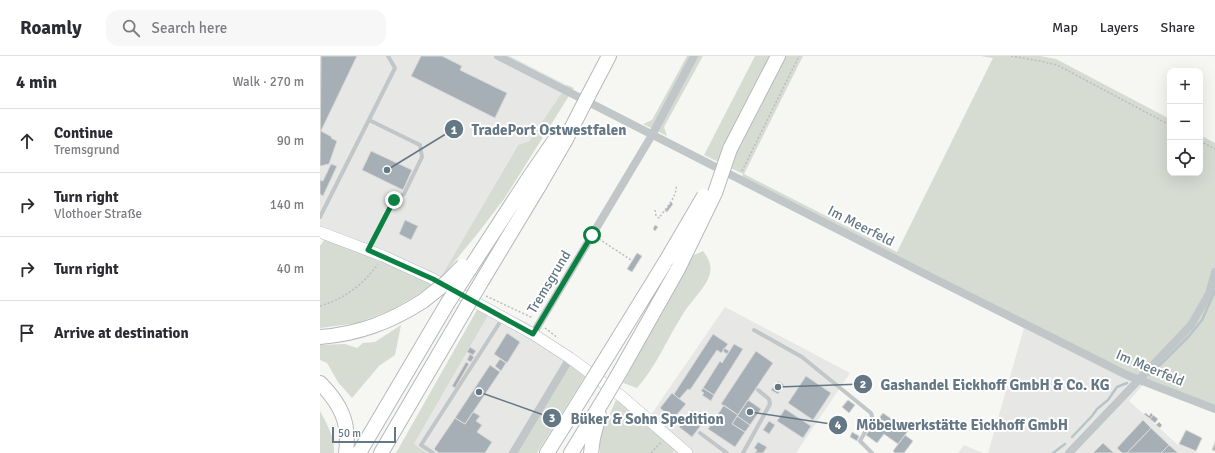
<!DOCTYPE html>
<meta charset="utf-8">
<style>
body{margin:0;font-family:Signika,sans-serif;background:#f7f7f7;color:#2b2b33}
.controls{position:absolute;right:12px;top:12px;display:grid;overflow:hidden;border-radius:8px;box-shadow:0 4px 16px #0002}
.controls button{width:36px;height:36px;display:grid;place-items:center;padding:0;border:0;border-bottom:1px solid #e1e1e2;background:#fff;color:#2b2b33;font:20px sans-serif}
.scale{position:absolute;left:12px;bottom:10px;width:64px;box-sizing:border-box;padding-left:4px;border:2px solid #647785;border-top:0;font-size:11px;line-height:14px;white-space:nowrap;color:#647785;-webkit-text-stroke:3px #fff;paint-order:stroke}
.stop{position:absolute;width:12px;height:12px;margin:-9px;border:3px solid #0b8043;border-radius:50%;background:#fff}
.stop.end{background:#0b8043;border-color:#fff;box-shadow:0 1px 4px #0008}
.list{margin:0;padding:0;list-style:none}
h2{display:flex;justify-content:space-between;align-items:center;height:52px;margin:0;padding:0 16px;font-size:17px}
h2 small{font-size:13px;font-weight:400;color:#7c7c81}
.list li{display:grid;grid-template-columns:26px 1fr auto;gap:12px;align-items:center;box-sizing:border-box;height:64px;padding:0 16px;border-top:1px solid #e1e1e2}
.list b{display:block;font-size:15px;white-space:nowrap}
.list p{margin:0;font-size:13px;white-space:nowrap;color:#7c7c81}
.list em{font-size:13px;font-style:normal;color:#7c7c81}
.icon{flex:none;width:22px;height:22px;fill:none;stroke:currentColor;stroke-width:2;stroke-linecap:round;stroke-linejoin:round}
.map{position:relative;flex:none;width:895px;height:397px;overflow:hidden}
header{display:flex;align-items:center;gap:24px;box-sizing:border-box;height:56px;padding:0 20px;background:#fff;border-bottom:1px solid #e1e1e2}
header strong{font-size:19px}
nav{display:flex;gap:22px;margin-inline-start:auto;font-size:14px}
.search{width:280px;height:36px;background:#f7f7f7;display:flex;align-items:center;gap:10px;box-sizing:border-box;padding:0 14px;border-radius:12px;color:#7c7c81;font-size:15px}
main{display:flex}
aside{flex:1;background:#fff}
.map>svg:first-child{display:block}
.built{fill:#e7e8e6}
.green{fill:#d6dcd2}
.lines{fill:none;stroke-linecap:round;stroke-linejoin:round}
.stream{stroke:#b7c4c8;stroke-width:2.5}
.building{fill:#a6afb5;stroke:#d8d8d6}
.secondary-casing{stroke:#b4babe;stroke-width:12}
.motorway-casing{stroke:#b4b9bc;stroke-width:16}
.path{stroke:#bbbec1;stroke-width:1.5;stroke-dasharray:2 2;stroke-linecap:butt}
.service{stroke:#c1c6c9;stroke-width:4}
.minor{stroke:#c1c6c9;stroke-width:8}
.secondary{stroke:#fff;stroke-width:11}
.motorway{stroke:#fff;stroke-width:14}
.motorway-bridge-casing{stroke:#b4b9bc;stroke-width:16;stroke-linecap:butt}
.motorway-bridge{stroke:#fff;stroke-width:14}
.route{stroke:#0b8043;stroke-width:5}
.labels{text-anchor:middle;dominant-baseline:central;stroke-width:4;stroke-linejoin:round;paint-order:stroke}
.street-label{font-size:14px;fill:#647785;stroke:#fff}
.leader{fill:none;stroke:#647785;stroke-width:1.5}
.callout-dot{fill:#647785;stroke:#fff;stroke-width:1.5}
.mark-label{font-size:12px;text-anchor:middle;font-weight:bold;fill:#fff}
.callout-label{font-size:15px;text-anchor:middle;font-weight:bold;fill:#647785;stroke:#fff;stroke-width:4;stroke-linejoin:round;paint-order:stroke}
</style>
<header>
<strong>Roamly</strong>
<div class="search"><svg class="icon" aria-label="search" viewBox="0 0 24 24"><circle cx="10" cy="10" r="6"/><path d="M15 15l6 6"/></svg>Search here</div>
<nav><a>Map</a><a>Layers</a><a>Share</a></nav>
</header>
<main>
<aside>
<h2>4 min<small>Walk · 270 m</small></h2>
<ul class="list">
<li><svg class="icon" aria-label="ahead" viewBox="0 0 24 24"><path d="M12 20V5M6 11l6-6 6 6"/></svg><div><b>Continue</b><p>Tremsgrund</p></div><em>90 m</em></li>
<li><svg class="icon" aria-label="right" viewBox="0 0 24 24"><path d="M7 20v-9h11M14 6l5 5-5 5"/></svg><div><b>Turn right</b><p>Vlothoer Straße</p></div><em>140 m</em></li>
<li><svg class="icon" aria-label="right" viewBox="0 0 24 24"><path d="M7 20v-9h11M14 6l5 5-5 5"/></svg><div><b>Turn right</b></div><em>40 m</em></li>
<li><svg class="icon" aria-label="arrive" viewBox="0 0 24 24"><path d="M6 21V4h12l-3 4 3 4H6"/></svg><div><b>Arrive at destination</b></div></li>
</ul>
</aside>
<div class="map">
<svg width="895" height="397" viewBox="0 0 895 397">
<rect width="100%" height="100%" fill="#f6f7f3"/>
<path class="built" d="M0,0H190L247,29L209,85L197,90L121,222L54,190L0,170Z
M173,251L208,267L253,301L195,397H107L94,388Z
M405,251L530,317L476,397H352L356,393L326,366Z
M704,272L802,322L822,330L809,345L857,388L879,397H668Z
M644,389L663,397H638Z"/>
<path class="green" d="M367,0H383L344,71L347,80L323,68L332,64Z
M435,0H483L424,118L577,196L673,2L661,0H720L736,3L850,63V117H880V79L895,87V350L831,324L822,330L802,322L419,127L423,118L384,99Z
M247,29L254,32L184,143L158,177L121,222L94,241L69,255L37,267L0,272V190L11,174L54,190L121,221L198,89L209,85Z
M383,195C388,202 392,208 390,217C387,231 370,246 363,258C347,283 336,311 317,332L303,327L370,201Z
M162,245L173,251L94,388L107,397H76Z
M81,269L75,299L59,310L32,342L18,326L7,307L0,304V289L25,288L37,292L43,287L55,286Z
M253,301L269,314L217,397H195Z
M296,344L312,355L356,393L352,397H280L279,382Z
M0,355C7,368 15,382 14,397H0Z"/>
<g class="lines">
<path class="stream" d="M830,319L869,280L882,264L895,235
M752,381L772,360L777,353L788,344L797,331L807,327
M733,397L745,388"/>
</g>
<path class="building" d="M1,0H37L1,75L12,81L11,82L17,85L9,108L0,110Z
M101,0H122L142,10L140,14L187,37L175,62L91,20Z
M51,95L92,114L83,134L42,114Z
M11,108L17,110L3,140L0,138V124L3,125Z
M351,146L353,148L347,156L345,155Z
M85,164L98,170L91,184L79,178Z
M335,169L338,171L335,175L333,173Z
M317,197L322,200L312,216L307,213Z
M187,277L200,286L187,307L174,298Z
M393,278L408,288L401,297L397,294L370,334L368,333L359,343L354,338Z
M414,288L423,293L394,339L383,332L400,305L402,307Z
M150,291L156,295L153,299L147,296Z
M404,292L409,295L407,298L403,295Z
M436,295L453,307L418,359L401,348Z
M150,298L154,301L151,306L147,304Z
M180,303L186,307L181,315L175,310Z
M146,306L149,308L135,332L132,330Z
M170,309L180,316L145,368L135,362Z
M486,320L511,337L493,364L468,347Z
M458,325L464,329L458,338L451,334Z
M383,332L394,339L391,345L382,339L384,337L381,335Z
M352,337L366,348L353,363L340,352Z
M428,344L441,353L430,369L417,360Z
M528,344L535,349L529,357L522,351Z
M404,349L418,359L412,368L425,376L415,391L388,373Z
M465,353L491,370L483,382L457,365Z
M372,354L385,364L372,381L359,371Z
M153,356L160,360L156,365L162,369L157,376L172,386L165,397H119L114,393L135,362L145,368Z
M563,357L588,375L578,388L564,378L557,387L546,379Z
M826,357L829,360L831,357L833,359L830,363L824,358Z
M833,359L838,363L835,367L830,363Z
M417,360L430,369L425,376L412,368Z
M823,364L831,372L807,397H802L797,392Z
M449,365L455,369L449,378L443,374Z
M839,366L842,369L840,372L836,369Z
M831,372L849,389L841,397H807Z
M866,374L882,382L876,395L859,388Z
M532,376L539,380L537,385L530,381Z
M585,379L593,385L584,397H575L573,395Z
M438,386L447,391L443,397H435L437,394L434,392Z
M895,386V395L892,394Z
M783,387L794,397H773Z
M849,389L858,397H841Z"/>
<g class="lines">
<g class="secondary-casing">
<path id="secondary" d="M0,176L63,200L113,223L213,278L250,302L301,340L367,397"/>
</g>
<g class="motorway-casing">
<path id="motorway" d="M268,40L289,0
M410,93L458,0
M149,214L208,123
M163,223L219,130
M0,281C39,278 70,266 103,245
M288,299L346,205
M301,314L358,213
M0,327C21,348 30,367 26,397
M39,397L127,248
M61,397L143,257
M227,397L265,336
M251,397L284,343
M271,397L273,382L279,359"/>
</g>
<path class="path" d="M691,0L720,5L737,9L850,69
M880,85L895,93
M422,115L479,0
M335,154L336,160L339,162C345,153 358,140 356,129
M279,183L311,204
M166,240L213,262
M0,250C24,243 43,229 58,208
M225,272L238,282
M331,397L341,386"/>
<path class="service" d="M0,161L75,12L68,0
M48,194L74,144L84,138L102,101L100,89L49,64
M434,274L482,301L551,357L552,360L550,367L540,385L552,397
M380,377L407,397
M113,397L101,389L182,263
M423,397L450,348L449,343L438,334"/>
<path class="minor" d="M178,0L609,220L807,319L895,353
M213,278L332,79L374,0
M193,397L250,302
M749,397L871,269L889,238L895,216"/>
<use href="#secondary" class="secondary"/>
<use href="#motorway" class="motorway"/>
<g class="motorway-bridge-casing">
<path id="motorway-bridge" d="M208,123L241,75
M219,130L245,85L268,40
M346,205L384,140
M358,213L395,137L410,93
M103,245L127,226L143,210
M127,248L149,214
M143,257L163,223
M265,336L288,299
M284,343L301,314"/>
</g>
<use href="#motorway-bridge" class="motorway-bridge"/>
</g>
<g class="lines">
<path class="route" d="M74,144L48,194L113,223L213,278L272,179"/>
</g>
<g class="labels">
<g class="street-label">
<text transform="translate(541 170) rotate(27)">Im Meerfeld</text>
<text transform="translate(229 226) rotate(-59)">Tremsgrund</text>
<text transform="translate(830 312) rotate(23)">Im Meerfeld</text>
</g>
</g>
<path class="leader" d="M67 114L134 73M458 331L543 328M159 336L232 362M430 356L518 369"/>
<g class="callout-dot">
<circle cx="67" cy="114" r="4"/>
<circle cx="458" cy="331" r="4"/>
<circle cx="159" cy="336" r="4"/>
<circle cx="430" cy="356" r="4"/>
<circle cx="134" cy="73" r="10"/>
<circle cx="543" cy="328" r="10"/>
<circle cx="232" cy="362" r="10"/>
<circle cx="518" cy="369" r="10"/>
</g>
<g class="mark-label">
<text x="134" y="78">1</text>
<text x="543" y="332">2</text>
<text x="232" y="366">3</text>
<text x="518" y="373">4</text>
</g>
<g class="callout-label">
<text x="229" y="79">TradePort Ostwestfalen</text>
<text x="675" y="334">Gashandel Eickhoff GmbH &amp; Co. KG</text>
<text x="327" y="368">Büker &amp; Sohn Spedition</text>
<text x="642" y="374">Möbelwerkstätte Eickhoff GmbH</text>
</g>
</svg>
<div class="controls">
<button>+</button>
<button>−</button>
<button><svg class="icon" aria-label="locate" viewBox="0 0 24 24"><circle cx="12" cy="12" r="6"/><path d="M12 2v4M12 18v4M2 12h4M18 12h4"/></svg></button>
</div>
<div class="scale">50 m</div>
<div class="stop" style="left:272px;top:179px"></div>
<div class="stop end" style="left:74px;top:144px"></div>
</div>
</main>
